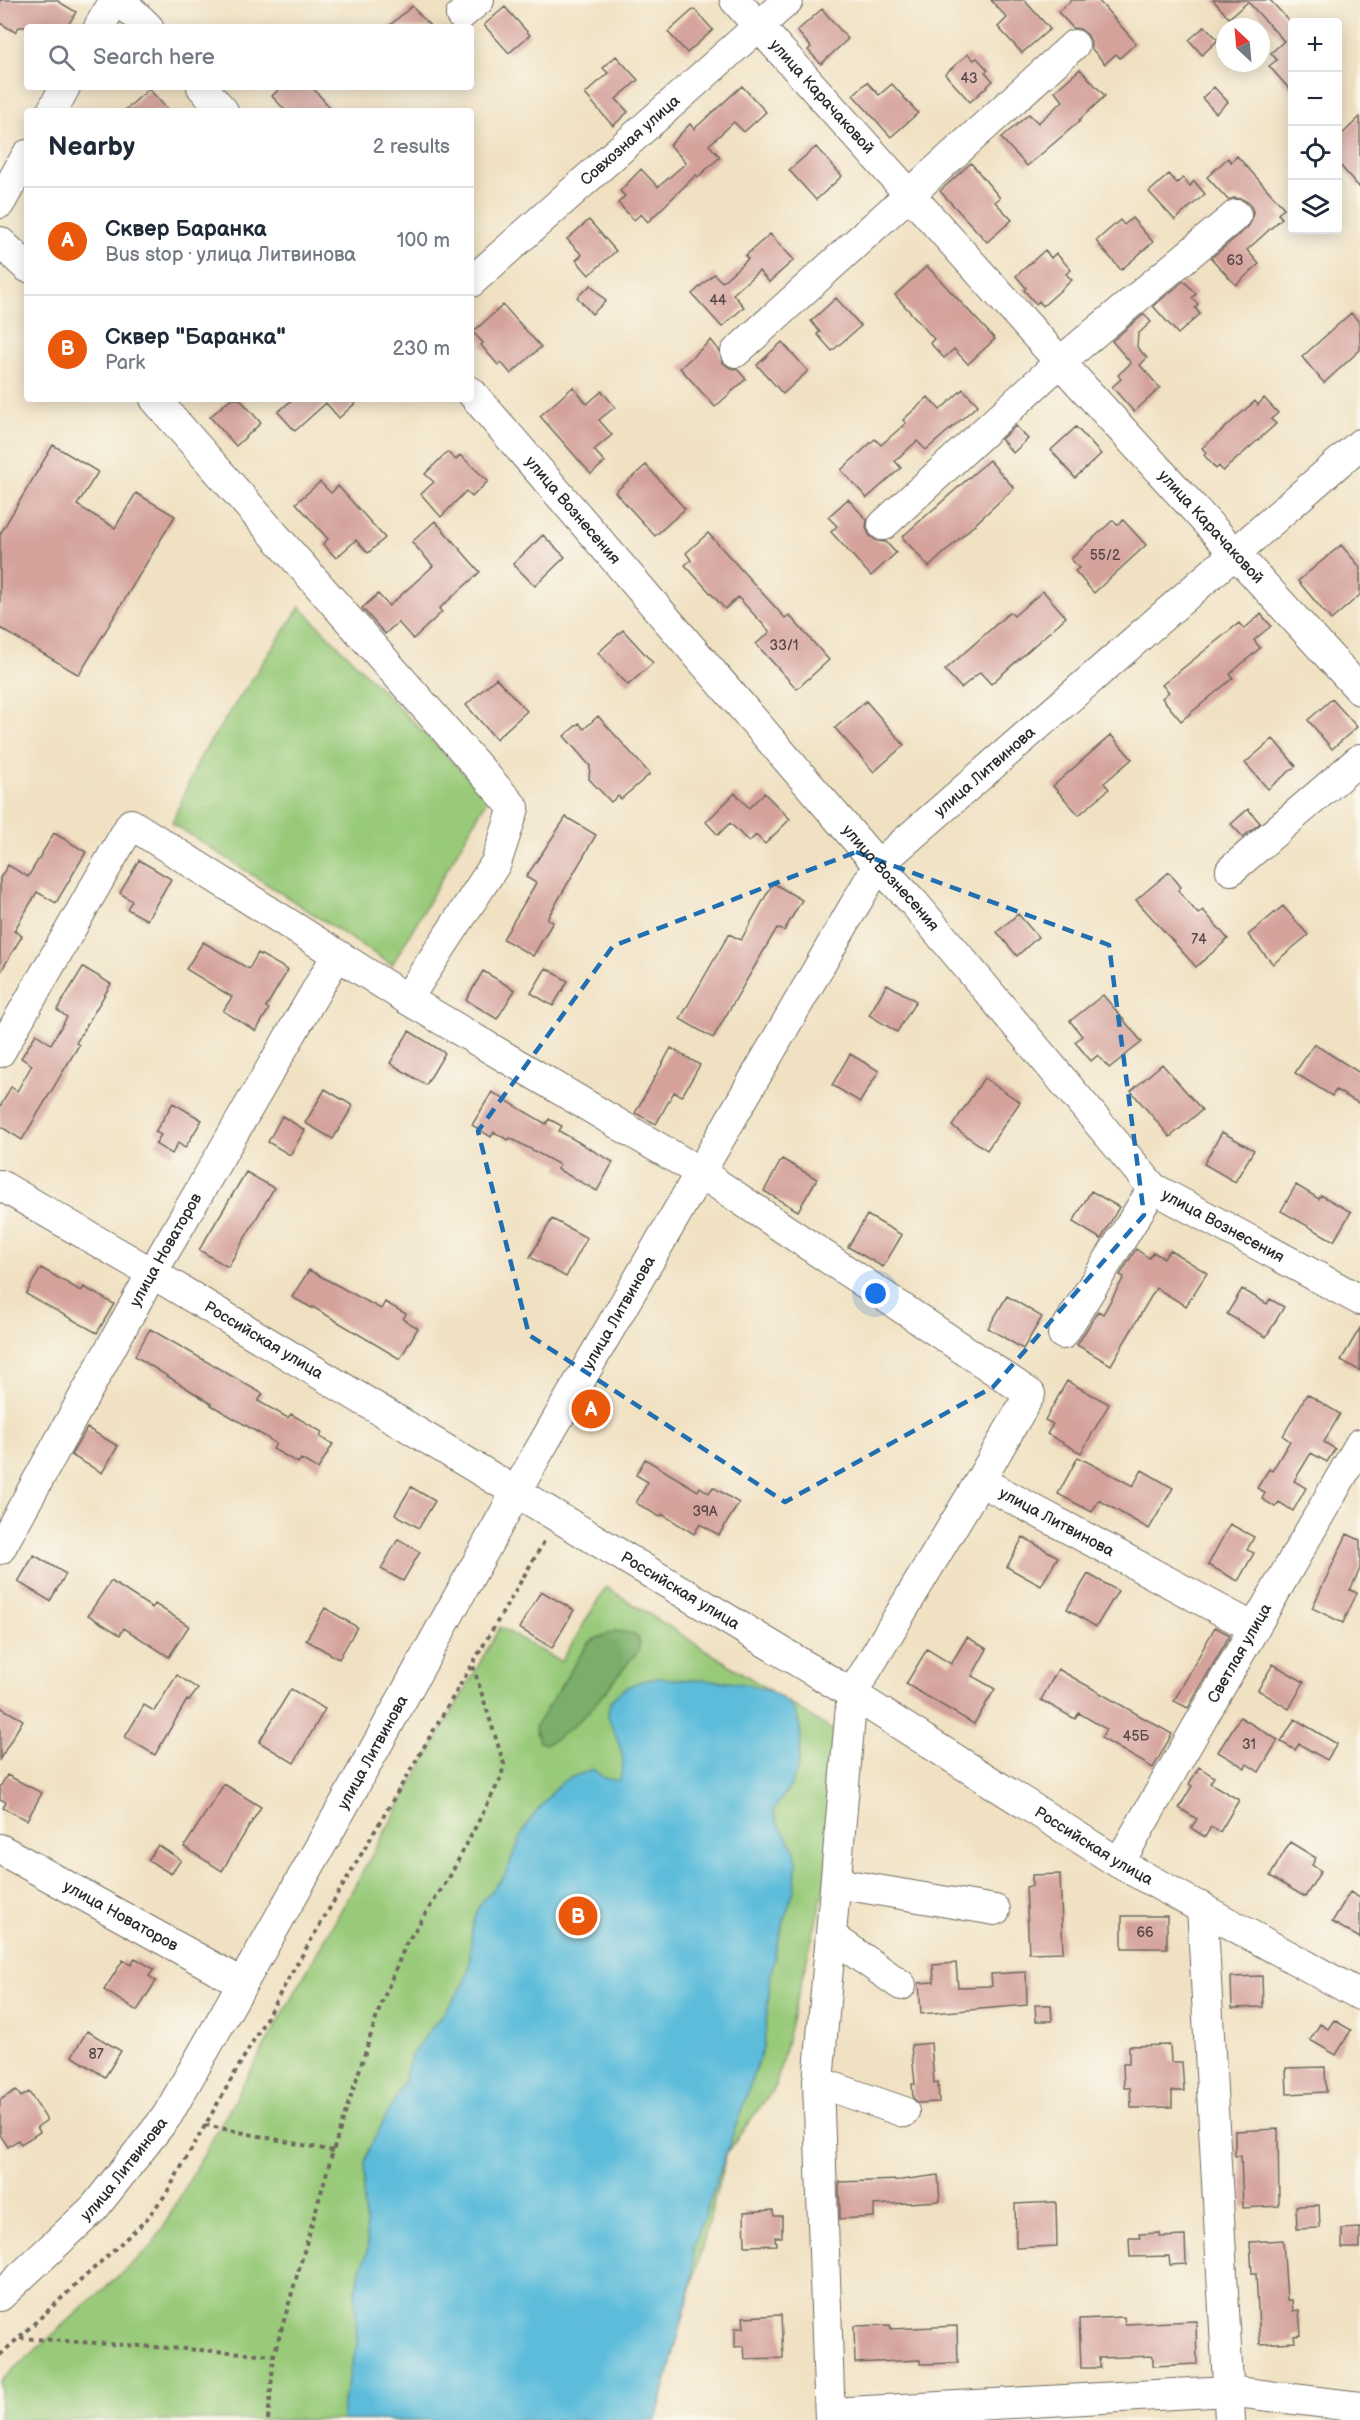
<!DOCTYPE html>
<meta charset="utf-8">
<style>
body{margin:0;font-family:"Balsamiq Sans",sans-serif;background:#f6f6f7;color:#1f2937}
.controls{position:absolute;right:18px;top:18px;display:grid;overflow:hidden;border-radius:6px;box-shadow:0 3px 15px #0003}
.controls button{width:54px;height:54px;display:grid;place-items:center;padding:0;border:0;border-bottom:2px solid #e0e1e3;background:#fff;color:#1f2937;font:30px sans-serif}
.compass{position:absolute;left:1216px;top:18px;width:54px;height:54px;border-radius:50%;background:#fff;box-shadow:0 3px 15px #0003;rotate:334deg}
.you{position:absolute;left:876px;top:1294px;width:21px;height:21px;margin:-15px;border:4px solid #fff;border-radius:50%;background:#1a73e8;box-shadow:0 0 0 9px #1a73e833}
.badge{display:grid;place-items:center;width:39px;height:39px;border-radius:50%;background:#ea580c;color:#fff;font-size:20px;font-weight:700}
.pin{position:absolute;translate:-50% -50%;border:3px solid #fff;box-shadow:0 2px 6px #0006}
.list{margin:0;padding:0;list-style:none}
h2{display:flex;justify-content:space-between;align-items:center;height:78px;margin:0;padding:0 24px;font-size:26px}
h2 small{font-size:20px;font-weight:400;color:#747a83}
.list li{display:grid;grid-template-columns:39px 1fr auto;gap:18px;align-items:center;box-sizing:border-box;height:108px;padding:0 24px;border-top:2px solid #e0e1e3}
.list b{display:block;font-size:22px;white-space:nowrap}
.list p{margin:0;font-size:20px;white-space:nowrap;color:#747a83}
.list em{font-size:20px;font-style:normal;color:#747a83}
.icon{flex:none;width:33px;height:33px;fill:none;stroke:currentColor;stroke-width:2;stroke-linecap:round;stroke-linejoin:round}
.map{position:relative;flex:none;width:1360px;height:2420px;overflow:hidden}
.search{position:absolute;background:#fff;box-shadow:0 3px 15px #0003;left:24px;top:24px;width:450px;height:66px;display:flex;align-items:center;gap:15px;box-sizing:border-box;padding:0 21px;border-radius:6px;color:#747a83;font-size:22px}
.panel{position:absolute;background:#fff;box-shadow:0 3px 15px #0003;left:24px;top:108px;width:450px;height:294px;border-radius:6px}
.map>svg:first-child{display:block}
.green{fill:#98ca79;stroke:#627a52;stroke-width:1.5}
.forest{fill:#7aae69;stroke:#526c4a;stroke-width:1.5}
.water{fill:#5cbcda;stroke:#447482;stroke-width:1.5}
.building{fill:#d4a19b}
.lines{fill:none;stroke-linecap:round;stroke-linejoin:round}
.minor-casing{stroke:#706b60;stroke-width:32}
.path{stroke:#706b60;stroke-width:4;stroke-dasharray:4.5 4.5;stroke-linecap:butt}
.minor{stroke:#fff;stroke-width:30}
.marked{fill:none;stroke:#1f6fb2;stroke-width:4.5;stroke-dasharray:12 8;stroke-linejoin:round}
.labels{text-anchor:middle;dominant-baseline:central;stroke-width:4.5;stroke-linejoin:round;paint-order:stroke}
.number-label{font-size:14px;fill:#554847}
.street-label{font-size:16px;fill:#2b2b2b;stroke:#fbf7ec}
</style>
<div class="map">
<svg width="1360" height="2420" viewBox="0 0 1360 2420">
<rect width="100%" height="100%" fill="#fbf7ec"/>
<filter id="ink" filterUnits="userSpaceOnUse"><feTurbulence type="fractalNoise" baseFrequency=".0167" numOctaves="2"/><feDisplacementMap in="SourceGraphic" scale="12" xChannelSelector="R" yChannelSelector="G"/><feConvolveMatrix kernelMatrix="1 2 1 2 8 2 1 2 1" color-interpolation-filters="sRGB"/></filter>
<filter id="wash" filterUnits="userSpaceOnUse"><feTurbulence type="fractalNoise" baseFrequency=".008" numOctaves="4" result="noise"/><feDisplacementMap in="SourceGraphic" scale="24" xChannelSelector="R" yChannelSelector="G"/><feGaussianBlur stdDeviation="1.35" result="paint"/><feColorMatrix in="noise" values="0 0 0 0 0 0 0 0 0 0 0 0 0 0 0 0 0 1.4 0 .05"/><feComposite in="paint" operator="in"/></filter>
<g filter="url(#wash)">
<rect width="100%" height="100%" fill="#f0e1c2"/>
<path class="green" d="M300,607L488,798L392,965L172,823L200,757Z
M606,1587L859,1747L776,2085L727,2152L656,2420H0V2382L153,2245L500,1627L561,1662Z"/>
<path class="forest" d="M616,1631L632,1633L638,1637L640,1644L638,1651C611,1683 584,1726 546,1744L539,1742L535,1727L588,1643L595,1639Z"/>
<path class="water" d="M661,1678C712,1684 810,1670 800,1748C799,1757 798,1768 795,1776C791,1789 780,1799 773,1811L778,1824L794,1847L797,1862L794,1890L781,1930L771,1972L764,2045L694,2246L692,2283L656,2420H342L343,2402L357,2345L355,2290L368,2248L363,2192L365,2163L369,2149L403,2084L411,2055L457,1995L465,1982L469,1967L472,1926L476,1912L483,1899L503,1878L527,1824L554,1790L565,1780L593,1769L604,1778L619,1781C627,1758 621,1749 612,1727C611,1723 608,1719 608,1714C608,1690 641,1679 661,1678Z"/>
<g id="blocks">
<path class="building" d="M0,0H56L76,12L67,27H19L15,32L0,23Z
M991,0H1024L1050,29L1022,53L998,27L1007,18Z
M1072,0H1098L1136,43L1120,58L1116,54L1105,64L1091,48V41L1087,34L1080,29L1073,28L1058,12Z
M1213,0H1270L1293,25V93L1269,66L1277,60L1271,53L1284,41L1248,2L1229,18Z
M412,6L431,27H388Z
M505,7L530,35L509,53L484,25Z
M694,9L713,30L687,53L668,32Z
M822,9L848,39L821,64L808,50L811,47L797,31Z
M1205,26L1218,40L1202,55L1189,40Z
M968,54L974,60L977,58L988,70L985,72L993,81L970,102L945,74Z
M616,56L638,80L616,99L628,112L613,126L585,94L608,73L603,68Z
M1080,69L1105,96L1079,120L1080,121L1027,166L1001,138L1029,114L1038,123L1063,101L1055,91Z
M867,82L879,95L892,84L918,113L891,137L853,95Z
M742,86L766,112L744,132L734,122L709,145L720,157L698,177L696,175L648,222L641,214L634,220L618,203L625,196L620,191L641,169L658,187L686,163L670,145L690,124L694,129Z
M281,87H312L333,111H286L272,96Z
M1214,87L1228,102L1216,113L1202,98Z
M149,89L169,111H124Z
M1360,117V188L1338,163V138Z
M816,147L842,176L816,200L789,170Z
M1237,156L1284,208L1278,214L1282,218L1247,250L1259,264L1236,285L1211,258L1247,228L1252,220L1253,211L1250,204L1242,199L1234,198L1228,200L1207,177L1228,158L1231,162Z
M971,163L1000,198L995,202L1012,220L987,242L940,191Z
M1169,174L1177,183L1183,178L1190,186L1194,181L1205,194L1175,220L1149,192Z
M1132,218L1153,242L1121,270L1096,241L1120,220L1124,225Z
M589,220L616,251L589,275L576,260L582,255L567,239Z
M770,234L794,260L769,282L759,271L733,294L744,307L722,327L692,294L714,274L722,282L748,259L745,256Z
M1045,250L1051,258L1056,253L1071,270L1066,274L1072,280L1043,306L1039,301L1036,304L1024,290L1026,288L1016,276Z
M927,266L995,339L968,364L954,349L944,358L930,343L934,339L895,295Z
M1184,281L1196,294L1192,298L1198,304L1195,308L1200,314L1178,334L1153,306Z
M591,285L606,301L592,314L577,297Z
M836,298L861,326L832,351L817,334L820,332L811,321Z
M503,305L541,347L511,374L501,362L498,365L481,345L483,343L473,332Z
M1351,313L1360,323V350L1324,383L1302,357Z
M1144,314L1151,322L1138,334L1137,347L1147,358L1140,365L1160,388L1134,412L1112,387L1121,379L1118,375L1131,363L1112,341Z
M711,340L719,350L723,363L730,368L737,369L746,379L715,407L680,368Z
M782,342L808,371L783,394L757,365Z
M573,387L587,404L602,391L615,407L599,420L612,435L594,450L605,462L591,474L540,416Z
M963,389L978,405L926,450L917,441L895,461L901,468L867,498L841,470L875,439L881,445L906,423L903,420L928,397L940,410Z
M1264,398L1278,413L1271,419L1276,424L1223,471L1219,466L1216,469L1204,455L1207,453L1202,448L1255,401L1258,405Z
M230,399H240L261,423L236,446L210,417Z
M293,399H360L339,418L326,403L295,431L278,412Z
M1016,426L1028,439L1013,453L1001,439Z
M1076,427L1101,454L1075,478L1051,450Z
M53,445L98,472L77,505L115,528L136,493L175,516L79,675L0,628V534Z
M447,452L456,460L460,455L488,481L472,497L466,491L441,517L421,494L434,482L425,474Z
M989,460L1014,488L929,567L902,537Z
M646,465L685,509L655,536L615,492Z
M320,482L331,493L338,486L385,538L368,553L356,540L336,558L323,544L328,539L296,503Z
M848,499L867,520L866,528L870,536L877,541L886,542L896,553L871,576L831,532L837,526L828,517Z
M1113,520L1117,525L1123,520L1146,545L1094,593L1075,571L1079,568L1071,559Z
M435,521L480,572L439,609L442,612L413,639L398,622L385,634L362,608L378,594L389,606L433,566L412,542Z
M708,533L785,618L789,615L829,660L797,689L756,644L770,632L738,597L725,609L685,565L691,560L686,553Z
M543,535L565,557L535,586L513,564Z
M1341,545L1360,567V595L1331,620L1298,581Z
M1043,591L1066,617L991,684L980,672L961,688L945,670L1010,612L1014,616Z
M1261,614L1271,626L1254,640L1260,648L1230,674L1233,678L1181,721L1162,698L1169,692L1162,685L1239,623L1244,629Z
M623,630L653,663L628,685L598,653Z
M496,678L527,711L496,739L466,705Z
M1332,699L1357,727L1332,749L1308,720Z
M866,701L904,745L874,772L835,728Z
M598,716L650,774L621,799L618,796L611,802L589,779L590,766L564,736L579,723L584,729Z
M1111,735L1132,759L1104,783L1109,789L1079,815L1053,786Z
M1273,739L1296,766L1268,789L1245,763Z
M735,793L749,808L764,793L790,819L765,844L756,835L749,842L730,823L718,835L706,822Z
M1248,809L1260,823L1243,837L1231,824Z
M566,817L596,835L547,919L553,922L533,956L503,939L536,883L526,877Z
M54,833L86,852L56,903L37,892L14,931L22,936L0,973V878L8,865L28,877Z
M139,860L171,879L147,920L127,909L132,901L120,893Z
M1169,872L1181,887L1178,890L1198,914L1203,910L1228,939L1196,967L1136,900Z
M773,883L802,900L784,931L777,928L713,1038L680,1019L729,934L741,940Z
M1283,906L1308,935L1273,964L1248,935Z
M1018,914L1038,937L1017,956L997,932Z
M203,942L249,969L258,953L288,970L266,1007L269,1009L256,1031L223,1011L232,997L186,969Z
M83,967L111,984L76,1043L79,1045L22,1140L0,1126V1107L11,1087L17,1091L32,1065L21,1058L36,1034L51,1044L67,1017L57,1010Z
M546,968L568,981L553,1006L531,993Z
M483,971L515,990L497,1019L466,1000Z
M887,984L916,1001L897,1032L869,1015Z
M1103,995L1142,1042L1109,1068L1098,1055L1091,1061L1075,1042L1082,1036L1070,1021Z
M409,1031L445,1053L426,1085L390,1063Z
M1314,1044L1360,1073V1104L1336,1090L1332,1096L1295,1073Z
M671,1048L700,1065L682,1096L674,1092L656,1124L635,1113Z
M850,1054L879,1071L860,1102L832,1085Z
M1162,1064L1202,1110L1170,1137L1131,1091Z
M984,1078L1020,1102L987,1150L952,1126Z
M325,1089L353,1106L333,1139L305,1123Z
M492,1092L546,1124L549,1119L562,1126L559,1131L613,1162L597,1191L557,1169L560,1165L510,1138L508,1140L494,1132L491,1137L472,1125Z
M173,1103L202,1120L185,1148L178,1143L172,1154L155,1144L161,1135L155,1132Z
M282,1116L305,1130L290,1155L268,1142Z
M1222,1132L1254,1150L1235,1182L1204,1164Z
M782,1159L817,1179L798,1211L764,1191Z
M246,1172L274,1188L228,1267L199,1250Z
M1296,1185L1319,1199L1321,1195L1351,1212L1334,1241L1281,1211Z
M1091,1191L1119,1207L1101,1239L1073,1222Z
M867,1215L902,1235L883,1267L848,1247Z
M552,1219L587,1238L566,1277L530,1257Z
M1136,1249L1149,1258L1153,1252L1164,1258L1170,1250L1207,1273L1186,1306L1156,1288L1111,1365L1077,1345L1098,1311L1103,1314L1124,1277L1120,1275Z
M41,1268L81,1291L84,1287L114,1304L97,1333L26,1294Z
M309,1270L381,1309L385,1302L406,1314L403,1319L418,1328L400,1359L313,1307L312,1308L292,1297Z
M1242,1289L1267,1304L1270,1299L1284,1307L1266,1337L1227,1314Z
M1007,1296L1042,1317L1023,1349L988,1328Z
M1360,1328V1371L1341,1360Z
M150,1329L263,1394L258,1401L288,1418L291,1414L322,1432L320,1437L333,1444L318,1469L301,1459L298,1463L273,1449L276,1444L264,1436L211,1405L212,1404L135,1356Z
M1067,1381L1109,1404L1081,1453L1047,1434L1053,1424L1045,1420Z
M1307,1394L1340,1414L1324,1442L1335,1449L1327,1462L1311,1453L1294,1481L1306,1488L1293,1511L1279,1502L1275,1507L1262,1499L1265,1493L1257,1488L1269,1469L1272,1471L1290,1441L1283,1436Z
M87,1428L118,1446L102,1473L71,1455Z
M1078,1457L1133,1486L1142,1470L1173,1488L1149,1529L1099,1500L1092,1512L1058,1494Z
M645,1459L698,1491L700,1487L709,1493L713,1487L739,1503L719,1535L700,1524L694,1534L662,1514L660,1517L636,1503L648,1482L636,1475Z
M411,1487L435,1501L419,1528L395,1514Z
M1230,1524L1254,1537L1247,1550L1254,1553L1238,1581L1208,1565Z
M1347,1534L1360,1540V1569L1350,1590L1357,1593L1343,1623L1312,1608Z
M1023,1537L1058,1557L1041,1586L1007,1567Z
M398,1539L420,1552L403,1581L381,1569Z
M34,1555L66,1574L50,1601L18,1582Z
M1088,1574L1118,1591L1096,1627L1067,1609Z
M111,1581L152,1608L155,1604L189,1626L169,1657L124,1628L120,1635L88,1615Z
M541,1591L574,1610L552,1648L519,1628Z
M325,1608L357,1627L339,1659L306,1640Z
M1215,1627L1230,1635L1188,1708L1174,1701Z
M967,1637L987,1649L972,1676L995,1689L974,1724L906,1684L927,1649L951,1664Z
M1273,1664L1304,1682L1289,1709L1258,1690Z
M1058,1669L1172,1734L1153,1768L1101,1738L1106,1729L1079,1713L1075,1719L1041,1700Z
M177,1675L198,1689L189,1701L187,1700L155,1755L125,1737L144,1705L154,1711Z
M291,1689L325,1709L294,1763L259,1742Z
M0,1707L23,1720L0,1759Z
M1240,1717L1278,1740L1259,1772L1247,1764L1245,1768L1218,1752Z
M1295,1719L1337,1744L1327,1760L1299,1744L1295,1750L1281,1742Z
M1199,1767L1214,1777L1210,1783L1239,1800L1220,1832L1211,1827L1205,1837L1191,1828L1197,1819L1179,1808L1192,1786L1189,1784Z
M7,1775L42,1793L27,1820L3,1808L6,1802L0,1799V1787Z
M224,1784L261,1807L222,1871L184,1847Z
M1290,1842L1316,1858L1312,1865L1321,1871L1305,1897L1270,1876Z
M158,1845L181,1860L171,1874L148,1860Z
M1060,1874L1063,1952L1029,1953L1026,1887L1032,1886V1875Z
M1350,1892L1360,1898V1938L1332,1922Z
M1122,1916H1167V1948H1122Z
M135,1958L154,1969L149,1976L156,1981L137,2011L104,1990L123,1960L131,1965Z
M956,1963L958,1987L992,1986L991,1974L1026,1972L1027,2005L921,2014L919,1983L934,1982L933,1965Z
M1262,1976L1263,2007L1232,2008L1231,1977Z
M1035,2005H1051L1052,2021H1036Z
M1334,2020L1351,2030L1336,2055L1310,2040L1320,2024L1328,2029Z
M87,2031L121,2051L105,2077L72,2056Z
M931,2043L934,2083L938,2082L939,2102L918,2103L913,2098L912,2084H915L911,2045Z
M1170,2045L1171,2062H1182L1184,2091H1172V2107L1131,2108L1130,2088H1124L1123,2064H1129V2046Z
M1325,2067L1326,2092L1287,2094L1286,2068Z
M16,2090L21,2097L29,2092L47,2120L37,2127L40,2132L21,2144L18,2140L8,2147L0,2135V2100Z
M1278,2129L1279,2206L1243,2208L1241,2156H1235V2131Z
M938,2175L940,2201L874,2205V2217L840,2219L839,2182L901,2180Z
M1056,2202L1057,2246L1016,2248L1015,2204Z
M1319,2205L1320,2228L1297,2229L1296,2206Z
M773,2210L774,2216H782V2237H775L776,2245L745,2246L744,2212Z
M1360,2228V2248H1342V2229Z
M1160,2233V2237L1185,2236L1186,2264L1170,2265L1169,2256L1130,2257L1129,2238H1140L1139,2234Z
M1283,2240L1287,2300H1292L1293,2311L1299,2310L1301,2335L1294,2336L1295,2342L1260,2344L1256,2274H1252L1250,2242Z
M781,2315L783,2358L745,2359L744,2346L735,2347V2328H744L743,2317Z
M1124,2317L1125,2324L1196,2321L1197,2364L1153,2366V2356L1099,2358L1100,2368H1081L1079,2319Z
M890,2325L891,2329L957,2326L958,2363L920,2364V2360L855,2363L854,2326Z"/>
</g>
</g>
<g filter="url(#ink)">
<use href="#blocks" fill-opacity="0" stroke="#706b60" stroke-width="1.5"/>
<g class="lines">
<g class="minor-casing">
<g id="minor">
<path d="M120,0L148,27"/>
<path id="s1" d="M735,0L1060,362L1360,690"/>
<path d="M461,15L479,0"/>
<path d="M99,27L115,0"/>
<path d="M202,87L223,111"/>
<path d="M52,111L65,87"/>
<path d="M0,203L27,155"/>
<path d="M0,242L27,267"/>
<path id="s2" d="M471,282L788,0"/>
<path d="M736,352L1074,45"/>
<path id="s3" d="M471,392L878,865L914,903L1153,1188L1360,1300"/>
<path d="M155,399L514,808L496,863L407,999"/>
<path d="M883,525L1060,362L1236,215"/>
<path d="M1231,870L1360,759"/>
<path id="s4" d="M0,1052L131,824L407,999L701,1173L1030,1394L980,1481L1254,1628"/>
<path id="s5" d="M0,1185L152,1273L852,1694L1119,1863L1360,1995"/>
<path d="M1063,1334L1153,1188"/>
<path id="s6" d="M0,1549L152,1273L337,955"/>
<path id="s7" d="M0,1849L242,1983"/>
<path id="s8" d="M1119,1863L1360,1444"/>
<path d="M836,1883L995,1910"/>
<path d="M1202,1907L1230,2420"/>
<path d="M831,1936L901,1985"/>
<path d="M818,2082L904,2112"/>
<path id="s9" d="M0,2296L94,2208L167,2116L346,1801L535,1458L878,865L1360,444"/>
<path d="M830,2413L1228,2391L1360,2407"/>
<path d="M830,2420L818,2082L852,1694L980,1481"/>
</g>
</g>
<path class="path" d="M205,2125L333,2151
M20,2338L274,2355
M0,2355L145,2221L166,2194L297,1964L545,1540
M268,2420L274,2355L333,2151L380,2007L406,1944L450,1876L501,1778L504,1764L473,1666"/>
<use href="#minor" class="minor"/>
</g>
</g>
<path class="marked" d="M856,852L1109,945L1144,1215L993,1387L785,1502L529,1335L478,1131L613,946Z"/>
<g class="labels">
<g class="number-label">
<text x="969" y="78">43</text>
<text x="1235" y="260">63</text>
<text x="718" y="300">44</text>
<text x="1105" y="555">55/2</text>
<text x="784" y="645">33/1</text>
<text x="1199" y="939">74</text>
<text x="705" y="1511">39А</text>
<text x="1136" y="1736">45Б</text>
<text x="1249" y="1744">31</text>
<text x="1145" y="1932">66</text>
<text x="96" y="2054">87</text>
</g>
<g class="street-label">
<text stroke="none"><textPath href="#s1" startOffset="130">улица Карачаковой</textPath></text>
<text stroke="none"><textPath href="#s2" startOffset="213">Совхозная улица</textPath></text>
<text stroke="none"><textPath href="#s3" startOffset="156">улица Вознесения</textPath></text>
<text stroke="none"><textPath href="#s1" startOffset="710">улица Карачаковой</textPath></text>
<text stroke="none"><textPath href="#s9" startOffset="1827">улица Литвинова</textPath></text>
<text stroke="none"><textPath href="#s3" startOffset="642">улица Вознесения</textPath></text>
<text stroke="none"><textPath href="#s3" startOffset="1128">улица Вознесения</textPath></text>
<text stroke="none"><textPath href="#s6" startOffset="342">улица Новаторов</textPath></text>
<text stroke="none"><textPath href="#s9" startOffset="1168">улица Литвинова</textPath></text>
<text stroke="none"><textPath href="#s5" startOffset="306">Российская улица</textPath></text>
<text stroke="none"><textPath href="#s4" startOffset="1515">улица Литвинова</textPath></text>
<text stroke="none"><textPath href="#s5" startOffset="792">Российская улица</textPath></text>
<text stroke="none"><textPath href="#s8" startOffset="242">Светлая улица</textPath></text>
<text stroke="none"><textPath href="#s9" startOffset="664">улица Литвинова</textPath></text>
<text stroke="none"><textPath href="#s5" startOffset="1278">Российская улица</textPath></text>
<text stroke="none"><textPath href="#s7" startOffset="138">улица Новаторов</textPath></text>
<text stroke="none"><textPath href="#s9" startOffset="178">улица Литвинова</textPath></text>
</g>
</g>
</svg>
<div class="controls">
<button>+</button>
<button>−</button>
<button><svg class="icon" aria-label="locate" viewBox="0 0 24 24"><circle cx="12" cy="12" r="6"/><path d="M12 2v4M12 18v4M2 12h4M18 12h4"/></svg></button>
<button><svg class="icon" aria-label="layers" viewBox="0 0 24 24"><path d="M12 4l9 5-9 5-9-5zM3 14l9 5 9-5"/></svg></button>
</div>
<svg class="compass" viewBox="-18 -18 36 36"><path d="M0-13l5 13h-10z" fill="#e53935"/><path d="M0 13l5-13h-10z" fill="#747a83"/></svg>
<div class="you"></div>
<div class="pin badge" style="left:591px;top:1409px">A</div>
<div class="pin badge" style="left:578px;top:1916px">B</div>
<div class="search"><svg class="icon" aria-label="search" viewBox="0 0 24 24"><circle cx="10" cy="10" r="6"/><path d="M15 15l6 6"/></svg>Search here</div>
<section class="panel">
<h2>Nearby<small>2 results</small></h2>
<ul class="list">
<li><span class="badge">A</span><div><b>Сквер Баранка</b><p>Bus stop · улица Литвинова</p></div><em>100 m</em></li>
<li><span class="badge">B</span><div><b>Сквер &quot;Баранка&quot;</b><p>Park</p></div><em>230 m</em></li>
</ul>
</section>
</div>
